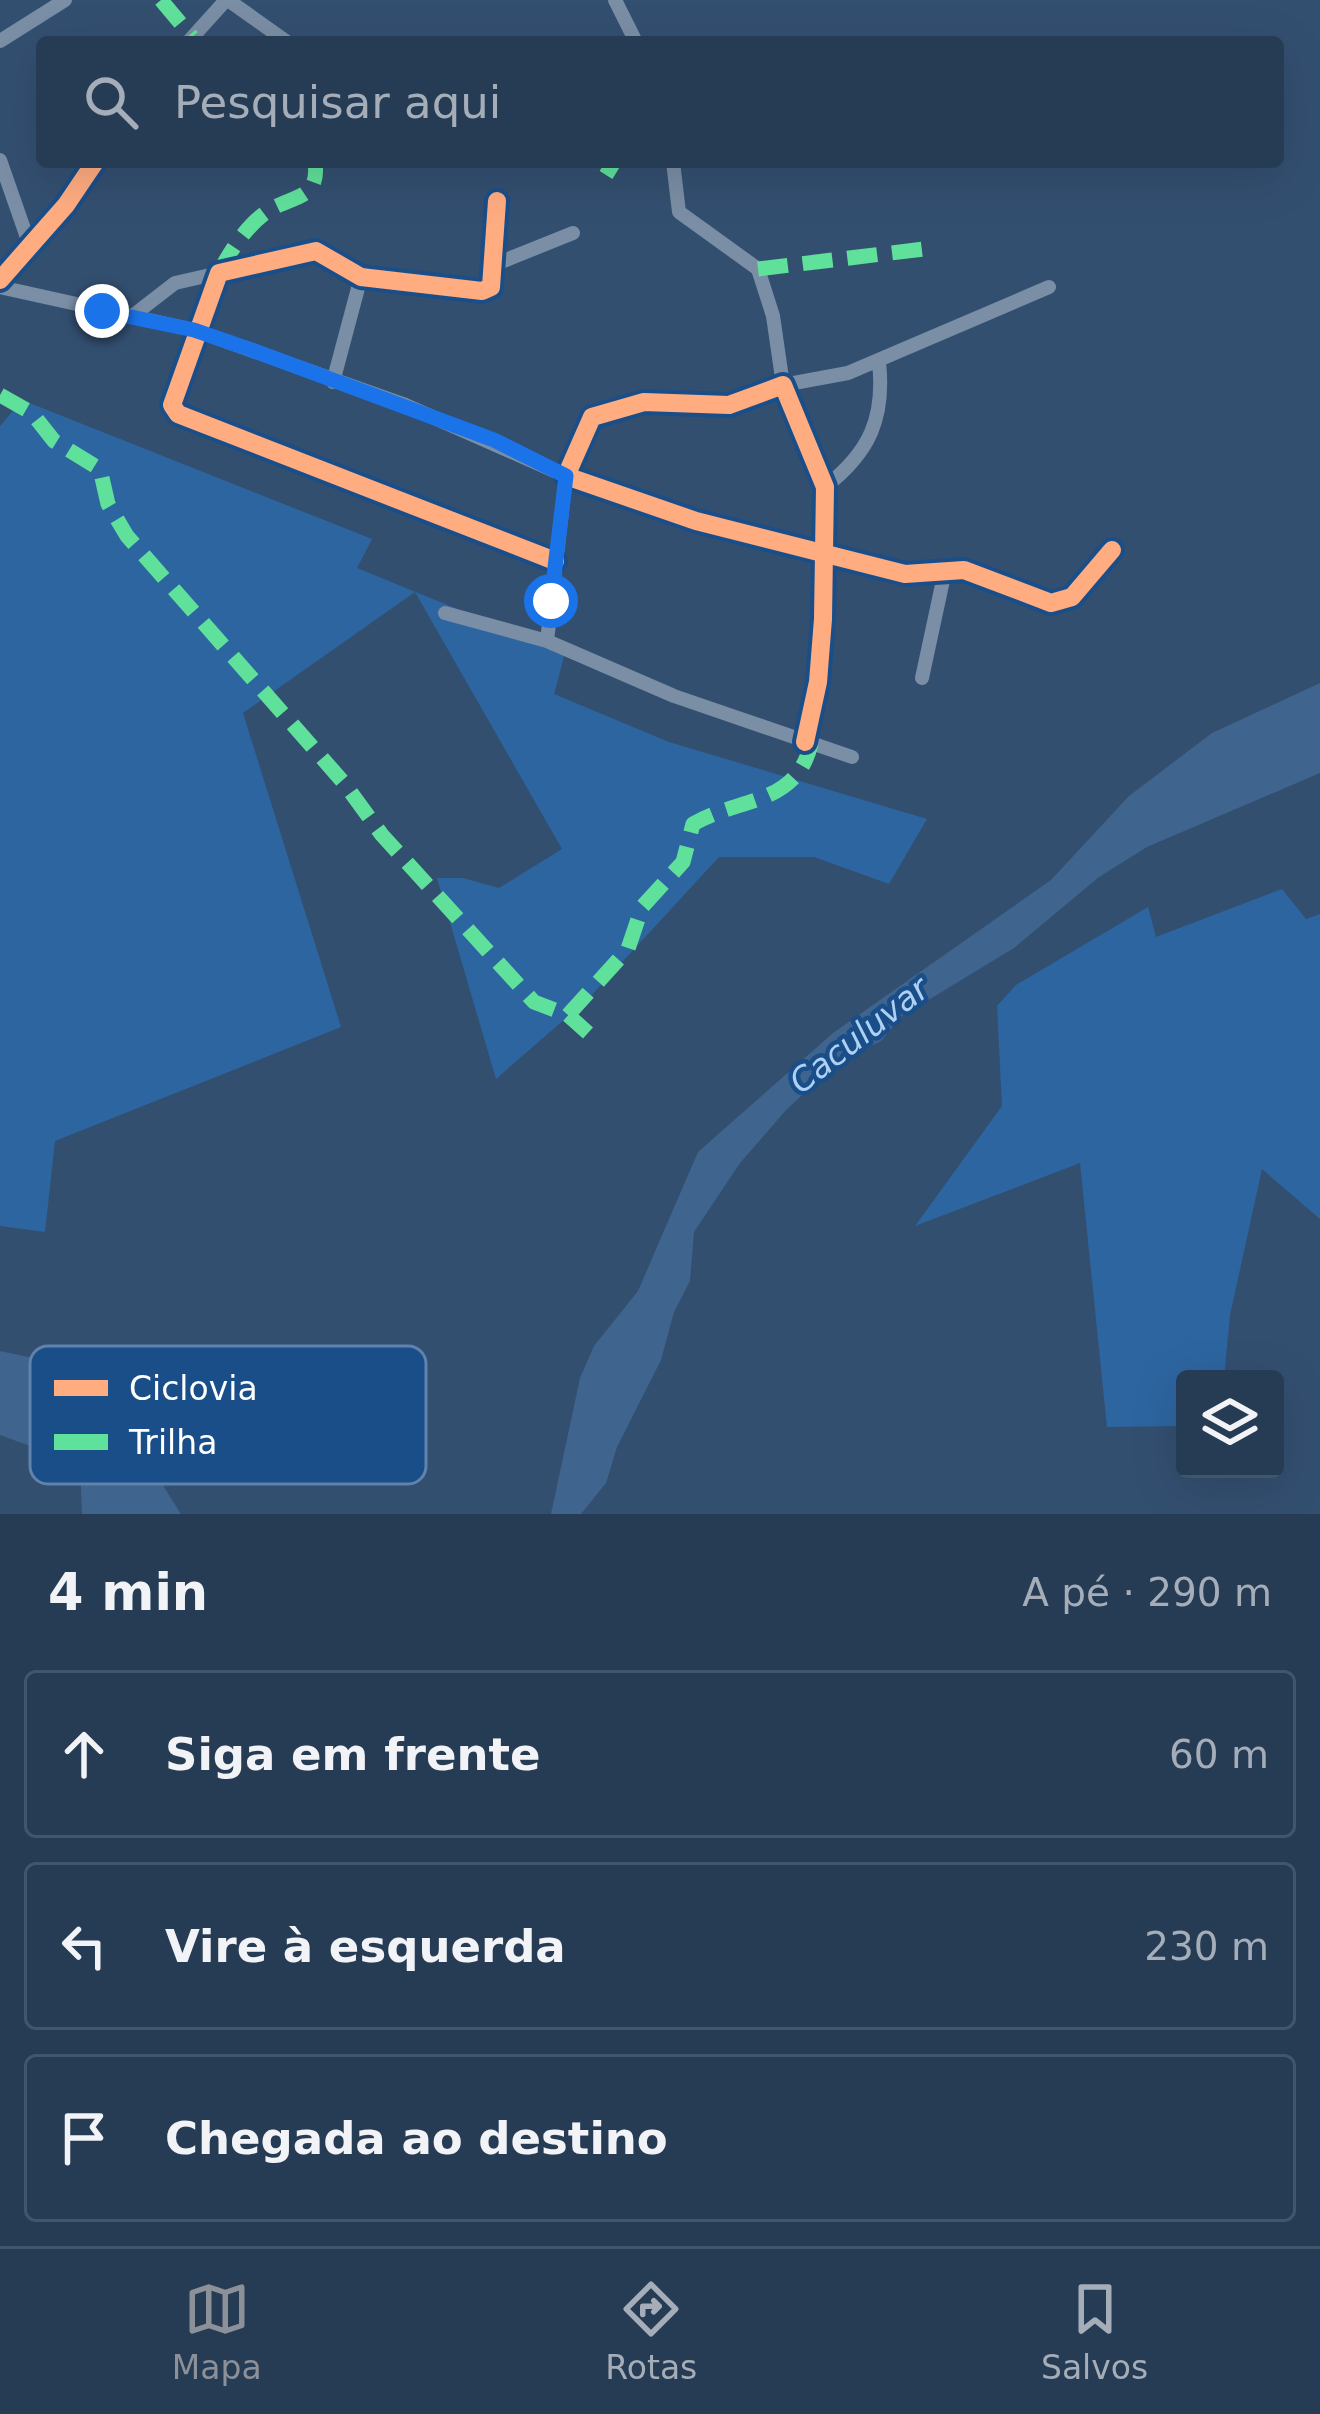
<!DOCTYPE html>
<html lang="pt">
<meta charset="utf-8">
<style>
body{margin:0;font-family:"DejaVu Sans",sans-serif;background:#2e425a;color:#f1f3f6}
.controls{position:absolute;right:36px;bottom:36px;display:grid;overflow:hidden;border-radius:12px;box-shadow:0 12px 48px #0002}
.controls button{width:108px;height:108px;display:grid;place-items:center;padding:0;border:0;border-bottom:3px solid #42556b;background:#263b54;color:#f1f3f6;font:60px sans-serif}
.stop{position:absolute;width:36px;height:36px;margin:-27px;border:9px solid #1a73e8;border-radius:50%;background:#fff}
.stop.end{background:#1a73e8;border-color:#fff;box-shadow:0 3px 12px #0008}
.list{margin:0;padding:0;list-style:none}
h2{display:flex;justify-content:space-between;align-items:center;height:156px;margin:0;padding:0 48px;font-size:51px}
h2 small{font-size:39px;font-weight:400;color:#a4adb8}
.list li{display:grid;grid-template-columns:78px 1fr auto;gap:36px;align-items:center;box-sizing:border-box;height:168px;margin:0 24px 24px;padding:0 24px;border:3px solid #42556b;border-radius:12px}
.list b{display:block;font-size:45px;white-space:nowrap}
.list em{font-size:39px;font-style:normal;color:#a4adb8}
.icon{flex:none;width:66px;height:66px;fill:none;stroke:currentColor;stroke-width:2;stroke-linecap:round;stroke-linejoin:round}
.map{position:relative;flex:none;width:1320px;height:1514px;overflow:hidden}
.search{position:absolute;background:#263b54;box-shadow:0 12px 48px #0002;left:36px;right:36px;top:36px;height:132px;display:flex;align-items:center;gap:30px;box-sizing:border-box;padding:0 42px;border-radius:12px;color:#a4adb8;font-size:45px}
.sheet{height:732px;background:#263b54}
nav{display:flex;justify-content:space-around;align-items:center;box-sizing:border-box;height:168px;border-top:3px solid #42556b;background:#263b54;font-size:33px;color:#a4adb8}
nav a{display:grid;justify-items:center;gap:6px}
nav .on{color:#8c9099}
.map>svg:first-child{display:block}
.green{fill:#2d65a0}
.water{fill:#3f648e}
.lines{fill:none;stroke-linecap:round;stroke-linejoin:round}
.street{stroke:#7a8ea5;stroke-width:14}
.quiet{stroke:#60e19b;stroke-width:15;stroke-dasharray:30 15;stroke-linecap:butt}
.cycleway-casing{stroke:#1a4e89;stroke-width:26}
.cycleway{stroke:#ffac80;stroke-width:18}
.route{stroke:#1a73e8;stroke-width:15}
.labels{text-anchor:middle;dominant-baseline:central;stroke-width:9;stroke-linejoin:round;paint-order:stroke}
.water-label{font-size:33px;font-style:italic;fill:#aed0f4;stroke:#1a4e89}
.key{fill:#1a4e89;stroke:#5f83ac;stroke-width:3}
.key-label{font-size:33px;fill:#fff}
</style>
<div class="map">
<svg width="1320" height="1514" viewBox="0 0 1320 1514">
<rect width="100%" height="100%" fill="#334f70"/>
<path class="green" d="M22,400L372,539L357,568L565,653L554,694L669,742L927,819L889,884L814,857H719L589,998L496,1079L437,878H463L499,888L562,849L415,592L243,713L341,1027L55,1141L45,1232L0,1226V426Z
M1282,889L1306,919L1320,914V1219L1262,1169L1230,1315L1224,1379H1185V1426L1107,1427L1080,1163L915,1226L1002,1106L997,1006L1016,985L1148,907L1156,937Z"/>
<path class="water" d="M1320,683V773L1147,847L1099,877L1014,948L902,1016L881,1041L835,1065L787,1109L740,1163L694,1232L690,1281L674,1312L661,1360L617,1447L606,1483L581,1514H551L580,1378L594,1346L638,1291L698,1152L833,1033L1051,880L1129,796L1212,733Z
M0,1351L58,1363L76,1372L72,1394L83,1418L132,1436L181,1514H82L80,1464L0,1435Z"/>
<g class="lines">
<path class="street" d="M228,0L287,42
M615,0L636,42
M0,41L65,0
M188,42L226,0
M0,160L30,246
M673,162L679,212L758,269L773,316L783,385L848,373L1049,287
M497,201L491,287L482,291L361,277L316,251L219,273L172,405L178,414L555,561
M496,264L573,233
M0,280L66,205L95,162
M0,287L194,330L403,404L566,476L547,641L674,696L852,757
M131,317L175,283L219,273
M333,382L361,277
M825,487C870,452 885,418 879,362
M445,613L547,641
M922,678L945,571
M805,742L818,682L823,619L825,487L783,385L729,405L644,402L592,417L566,476L696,521L905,574L964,570L1051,603L1072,597L1112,550"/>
<path class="quiet" d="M161,0L192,37
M606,175L614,162
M758,269L932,248
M219,273C230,251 247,225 268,211C293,195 320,200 315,162
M0,395L32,413L54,441L100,469L108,504L127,536L344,783L382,835L534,1002L568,1015L588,1033
M568,1015L628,949L642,907L683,862L693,824C739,797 796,806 811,744"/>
<g class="cycleway-casing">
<path id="cycleway" d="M497,201L491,287L482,291L361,277L316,251L219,273L172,405L178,414L555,561
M0,280L66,205L95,162
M805,742L818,682L823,619L825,487L783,385L729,405L644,402L592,417L566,476L696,521L905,574L964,570L1051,603L1072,597L1112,550"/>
</g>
<use href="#cycleway" class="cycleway"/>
</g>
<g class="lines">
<path class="route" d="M102,311L194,330L249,349L494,440L566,476L551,601"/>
</g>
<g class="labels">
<g class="water-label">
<text transform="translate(859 1035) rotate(-38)">Caculuvar</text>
</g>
</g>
<rect x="30" y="1346" width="396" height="138" rx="18" class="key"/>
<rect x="54" y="1380" width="54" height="16" fill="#ffac80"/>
<rect x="54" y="1434" width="54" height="16" fill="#60e19b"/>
<g class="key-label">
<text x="129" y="1400">Ciclovia</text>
<text x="129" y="1454">Trilha</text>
</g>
</svg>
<div class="controls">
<button><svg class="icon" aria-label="layers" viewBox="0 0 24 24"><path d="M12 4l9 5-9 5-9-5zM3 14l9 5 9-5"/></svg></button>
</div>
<div class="stop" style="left:551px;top:601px"></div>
<div class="stop end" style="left:102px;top:311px"></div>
<div class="search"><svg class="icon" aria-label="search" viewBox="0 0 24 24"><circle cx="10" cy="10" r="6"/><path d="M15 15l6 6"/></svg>Pesquisar aqui</div>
</div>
<section class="sheet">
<h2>4 min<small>A pé · 290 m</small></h2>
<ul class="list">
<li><svg class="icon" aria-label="ahead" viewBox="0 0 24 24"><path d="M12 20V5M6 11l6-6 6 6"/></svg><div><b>Siga em frente</b></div><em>60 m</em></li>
<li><svg class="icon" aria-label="left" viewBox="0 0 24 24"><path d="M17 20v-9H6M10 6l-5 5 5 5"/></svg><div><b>Vire à esquerda</b></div><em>230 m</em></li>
<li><svg class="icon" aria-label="arrive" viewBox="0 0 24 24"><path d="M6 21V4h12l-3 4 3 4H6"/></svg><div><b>Chegada ao destino</b></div></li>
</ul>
</section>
<nav>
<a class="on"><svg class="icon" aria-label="map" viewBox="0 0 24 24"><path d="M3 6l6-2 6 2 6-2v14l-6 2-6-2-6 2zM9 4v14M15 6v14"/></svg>Mapa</a>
<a><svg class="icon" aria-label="directions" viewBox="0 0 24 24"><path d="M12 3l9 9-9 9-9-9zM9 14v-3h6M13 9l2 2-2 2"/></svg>Rotas</a>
<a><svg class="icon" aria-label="saved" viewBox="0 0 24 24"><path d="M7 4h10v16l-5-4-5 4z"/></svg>Salvos</a>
</nav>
